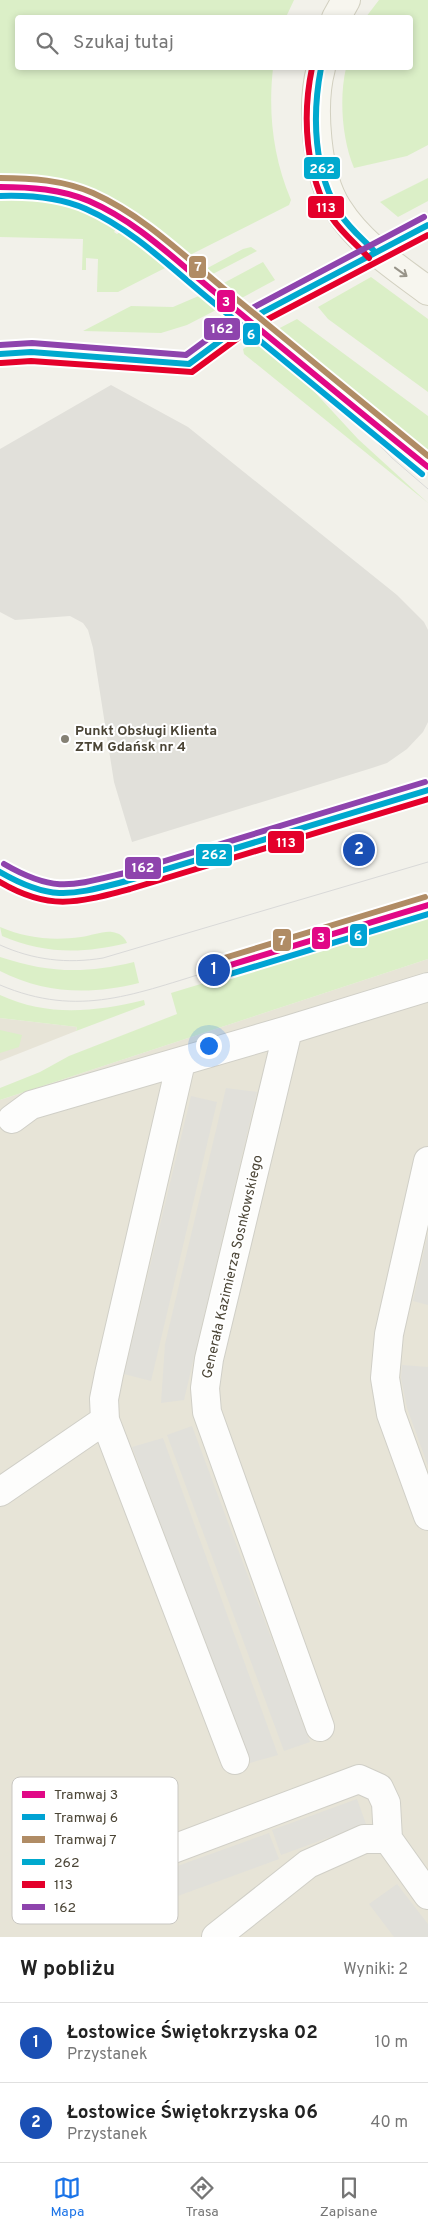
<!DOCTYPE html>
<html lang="pl">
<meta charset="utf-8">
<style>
body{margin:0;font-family:Overpass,sans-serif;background:#f2f2f2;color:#222}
.you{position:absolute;left:208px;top:1045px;width:18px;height:18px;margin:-12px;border:4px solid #fff;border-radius:50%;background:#1a73e8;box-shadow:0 0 0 8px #1a73e833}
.badge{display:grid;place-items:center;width:32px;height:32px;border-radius:50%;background:#1a73e8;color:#fff;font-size:16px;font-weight:700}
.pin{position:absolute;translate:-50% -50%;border:2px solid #fff;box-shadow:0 1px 5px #0006}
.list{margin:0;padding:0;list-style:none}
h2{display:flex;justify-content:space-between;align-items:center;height:65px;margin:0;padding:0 20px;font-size:21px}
h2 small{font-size:16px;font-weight:400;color:#767676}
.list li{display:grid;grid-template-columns:32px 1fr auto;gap:15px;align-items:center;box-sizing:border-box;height:80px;padding:0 20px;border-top:1px solid #e0e0e0}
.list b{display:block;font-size:19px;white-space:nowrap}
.list p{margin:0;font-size:16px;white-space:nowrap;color:#767676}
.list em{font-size:16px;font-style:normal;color:#767676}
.icon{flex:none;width:28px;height:28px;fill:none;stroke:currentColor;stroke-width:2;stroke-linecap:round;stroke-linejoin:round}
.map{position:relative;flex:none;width:428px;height:1937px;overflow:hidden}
.search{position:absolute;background:#fff;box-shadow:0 2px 8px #0003;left:15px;right:15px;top:15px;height:55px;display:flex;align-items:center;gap:12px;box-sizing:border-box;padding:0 18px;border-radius:5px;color:#767676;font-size:19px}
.sheet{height:225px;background:#fff}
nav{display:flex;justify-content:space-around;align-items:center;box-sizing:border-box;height:70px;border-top:1px solid #e0e0e0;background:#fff;font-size:14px;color:#767676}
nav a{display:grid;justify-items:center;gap:2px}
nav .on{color:#1a73e8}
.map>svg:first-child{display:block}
.residential{fill:#e7e4d7}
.green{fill:#dbefc7}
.parking{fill:#e1e0da}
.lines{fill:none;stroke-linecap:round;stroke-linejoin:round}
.minor-casing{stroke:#d0cfc7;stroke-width:30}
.secondary-casing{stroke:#d2d0c0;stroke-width:30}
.minor{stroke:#fdfdfc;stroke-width:28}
.secondary{stroke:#f7f6ef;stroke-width:28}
.tram{stroke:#d9d9d8;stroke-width:1}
.bus-1-casing{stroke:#fff;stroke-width:10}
.bus-2-casing{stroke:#fff;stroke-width:10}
.bus-3-casing{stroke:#fff;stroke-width:10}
.bus-1{stroke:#00a9ce;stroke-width:6}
.bus-2{stroke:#e4002b;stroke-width:6}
.bus-3{stroke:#8e44ad;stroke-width:6}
.tram-1-casing{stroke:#fff;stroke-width:10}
.tram-2-casing{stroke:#fff;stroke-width:10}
.tram-3-casing{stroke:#fff;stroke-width:10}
.tram-1{stroke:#e10886;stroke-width:6}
.tram-2{stroke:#00a3d4;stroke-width:6}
.tram-3{stroke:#b08c65;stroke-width:6}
.oneway{stroke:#989489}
.poi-dot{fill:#858174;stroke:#fff;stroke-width:2}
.labels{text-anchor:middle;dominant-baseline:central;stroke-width:4;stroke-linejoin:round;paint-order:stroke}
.poi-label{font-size:14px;font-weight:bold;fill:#4a4435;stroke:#fff;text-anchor:start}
.street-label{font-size:14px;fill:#4a4435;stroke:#fff}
.key{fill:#fff;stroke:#c9c7c2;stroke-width:1}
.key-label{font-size:14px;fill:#4a4435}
.line-badge{stroke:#fff;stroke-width:2}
.badge-label{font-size:14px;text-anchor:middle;font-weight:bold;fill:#fff}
</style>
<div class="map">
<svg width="428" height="1937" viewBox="0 0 428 1937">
<rect width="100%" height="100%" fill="#f2f1ea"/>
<path class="residential" d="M428,959V1937H0V1100Z
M0,1018L77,1027L76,1031L0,1061Z"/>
<path class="green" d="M0,0H294L286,17L18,18V68H273C268,113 273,157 291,200L289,205L186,257C129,211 79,170 0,177Z
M379,0H428V145L407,156L354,168C342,139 339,98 346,68H410V18L366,17Z
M428,178V201L398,217L380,202Z
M18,198C54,200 86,209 116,229L114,232L117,234L120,232L167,267L118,292H97L98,259L86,258V270H82L83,239L0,237V199Z
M251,247L257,251L209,276L202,271L243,249Z
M263,262L275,280L238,300L220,285Z
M371,277L428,319V392L328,319L318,307Z
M201,295L218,309L187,325L161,333L83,331L131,306L173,307Z
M297,319L428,416V454L276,330Z
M258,340L310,387L358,439L428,503L244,354L243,349Z
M428,915V959L0,1100V1088L40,1072L69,1056L177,1014L171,993Z
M0,927C26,938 52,941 81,937C91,936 102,931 112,932C119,933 124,936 127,943C82,954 44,954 2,936Z
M0,957C49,973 84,974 134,962L139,983C91,995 45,994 0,971Z
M0,995C48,1017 94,1012 144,1000L145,1005L76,1031L77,1027L0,1018Z
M0,1030L22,1035L19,1047L0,1053Z"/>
<path class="parking" d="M111,385L188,427L397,595L424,622L428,630V722L423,732L407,749L387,763L372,768L132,842L114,782L93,648L88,630L83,623L70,616L15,620L0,612V449Z
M226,1088L257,1092L184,1400L161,1403L165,1344Z
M191,1096L217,1102L151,1381L124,1374Z
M428,1233V1305L413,1301Z
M402,1365L428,1367V1466L407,1408L401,1378Z
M192,1426L310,1742L284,1751L167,1435Z
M163,1438L278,1755L250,1763L132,1447Z
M357,1799L366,1824L281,1855L272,1830Z
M269,1833L279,1859L153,1905L144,1878Z
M397,1884L428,1924V1937H394L369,1904Z"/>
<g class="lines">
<g class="minor-casing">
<path id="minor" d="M288,1030L209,1359L205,1388L207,1412L320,1727
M181,1062L109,1374L104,1399L105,1420L235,1760
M12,1119L31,1105L288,1030L428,987
M428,1161L389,1334L385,1378L391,1414L428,1516
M0,1492L105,1420
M144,1860L359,1779L379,1788L386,1803L388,1839L428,1895
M216,1937L308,1864L364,1839H388"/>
</g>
<g class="secondary-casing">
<path id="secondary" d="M336,18L346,0
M321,68C311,105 316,176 338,209C360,244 396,267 428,291"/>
</g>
<use href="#minor" class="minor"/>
<use href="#secondary" class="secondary"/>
<path class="tram" d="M305,368L392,458L428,489
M0,945C33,960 67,964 103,958L428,862
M0,985C80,1019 136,993 214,970"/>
<g class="bus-1-casing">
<path id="bus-1" d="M321,68C312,115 313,173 341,215C350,229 364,240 375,252
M0,354L31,352L189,364L248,320L428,225
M0,872C52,902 71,895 127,881L428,790"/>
</g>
<g class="bus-2-casing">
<path id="bus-2" d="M312,68C302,116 305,174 332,218C342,233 357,245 369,258
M1,363L31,361L192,372L253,327L428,235
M0,882C49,911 77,903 130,889L428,799"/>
</g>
<g class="bus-3-casing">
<path id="bus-3" d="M0,345L32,343L186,355L243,313L424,217
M4,864C54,893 71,886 125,873L425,782"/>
</g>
<use href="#bus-1" class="bus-1"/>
<use href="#bus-2" class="bus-2"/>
<use href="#bus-3" class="bus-3"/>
<g class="tram-1-casing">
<path id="tram-1" d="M0,187C30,187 61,189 89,201C138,222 176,261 217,294C287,352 357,410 428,467
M214,970L428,905"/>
</g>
<g class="tram-2-casing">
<path id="tram-2" d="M0,196C29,195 59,197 86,209C134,230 173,270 214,303C283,360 353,417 422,474
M217,978L428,914"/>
</g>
<g class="tram-3-casing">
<path id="tram-3" d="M0,178C31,178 63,180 93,193C142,215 182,254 223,288C292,344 359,400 428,456
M211,962L425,897"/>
</g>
<use href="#tram-1" class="tram-1"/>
<use href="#tram-2" class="tram-2"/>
<use href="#tram-3" class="tram-3"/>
</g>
<defs><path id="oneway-shaft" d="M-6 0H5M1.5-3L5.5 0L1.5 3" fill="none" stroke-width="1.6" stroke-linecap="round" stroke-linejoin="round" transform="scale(1.25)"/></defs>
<use class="oneway" href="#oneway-shaft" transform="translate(401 272) rotate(36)"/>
<circle class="poi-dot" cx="65" cy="739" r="5"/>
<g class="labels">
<g class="poi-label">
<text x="75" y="731">Punkt Obsługi Klienta<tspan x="75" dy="16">ZTM Gdańsk nr 4</tspan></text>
</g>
<g class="street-label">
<text transform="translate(233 1267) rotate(-77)">Generała Kazimierza Sosnkowskiego</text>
</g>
</g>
<rect x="12" y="1777" width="166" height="147" rx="8" class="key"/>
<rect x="22" y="1791" width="23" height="7" fill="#e10886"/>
<rect x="22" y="1814" width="23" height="6" fill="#00a3d4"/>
<rect x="22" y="1836" width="23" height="7" fill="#b08c65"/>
<rect x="22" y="1859" width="23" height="6" fill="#00a9ce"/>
<rect x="22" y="1881" width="23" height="7" fill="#e4002b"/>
<rect x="22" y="1904" width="23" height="6" fill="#8e44ad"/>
<g class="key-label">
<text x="54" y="1799">Tramwaj 3</text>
<text x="54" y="1822">Tramwaj 6</text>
<text x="54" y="1844">Tramwaj 7</text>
<text x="54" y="1867">262</text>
<text x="54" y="1889">113</text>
<text x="54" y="1912">162</text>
</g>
<g class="line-badge">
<rect x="303" y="156" width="38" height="24" rx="5" fill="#00a9ce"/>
<rect x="307" y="195" width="38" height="24" rx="5" fill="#e4002b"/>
<rect x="188" y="255" width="19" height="24" rx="5" fill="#b08c65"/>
<rect x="216" y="289" width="20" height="24" rx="5" fill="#e10886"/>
<rect x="203" y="317" width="38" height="24" rx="5" fill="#8e44ad"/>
<rect x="242" y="322" width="19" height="24" rx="5" fill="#00a3d4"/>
<rect x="267" y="830" width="38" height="24" rx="5" fill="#e4002b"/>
<rect x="195" y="843" width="38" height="24" rx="5" fill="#00a9ce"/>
<rect x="124" y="856" width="38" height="24" rx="5" fill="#8e44ad"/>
<rect x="349" y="923" width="19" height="24" rx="5" fill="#00a3d4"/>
<rect x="311" y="926" width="20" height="24" rx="5" fill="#e10886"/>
<rect x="272" y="928" width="20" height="24" rx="5" fill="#b08c65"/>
</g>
<g class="badge-label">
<text x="322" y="173">262</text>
<text x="326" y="212">113</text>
<text x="198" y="271">7</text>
<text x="226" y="306">3</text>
<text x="222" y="333">162</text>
<text x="251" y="339">6</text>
<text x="286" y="847">113</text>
<text x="214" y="859">262</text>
<text x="143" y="872">162</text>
<text x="358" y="940">6</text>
<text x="321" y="942">3</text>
<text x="282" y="945">7</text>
</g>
</svg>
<div class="you"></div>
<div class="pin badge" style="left:214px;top:970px;background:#1a4fb4">1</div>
<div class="pin badge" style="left:359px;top:850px;background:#1a4fb4">2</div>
<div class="search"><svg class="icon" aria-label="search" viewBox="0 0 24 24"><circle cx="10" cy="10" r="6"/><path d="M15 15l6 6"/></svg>Szukaj tutaj</div>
</div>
<section class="sheet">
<h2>W pobliżu<small>Wyniki: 2</small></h2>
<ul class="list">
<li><span class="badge" style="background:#1a4fb4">1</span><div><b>Łostowice Świętokrzyska 02</b><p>Przystanek</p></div><em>10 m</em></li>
<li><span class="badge" style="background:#1a4fb4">2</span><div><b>Łostowice Świętokrzyska 06</b><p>Przystanek</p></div><em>40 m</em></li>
</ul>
</section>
<nav>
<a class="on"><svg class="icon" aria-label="map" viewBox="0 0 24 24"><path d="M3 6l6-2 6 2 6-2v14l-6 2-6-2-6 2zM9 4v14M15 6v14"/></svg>Mapa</a>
<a><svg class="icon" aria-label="directions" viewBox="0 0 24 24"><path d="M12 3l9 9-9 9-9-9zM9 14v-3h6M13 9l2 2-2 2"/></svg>Trasa</a>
<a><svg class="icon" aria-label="saved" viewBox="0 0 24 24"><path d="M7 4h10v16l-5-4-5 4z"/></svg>Zapisane</a>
</nav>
